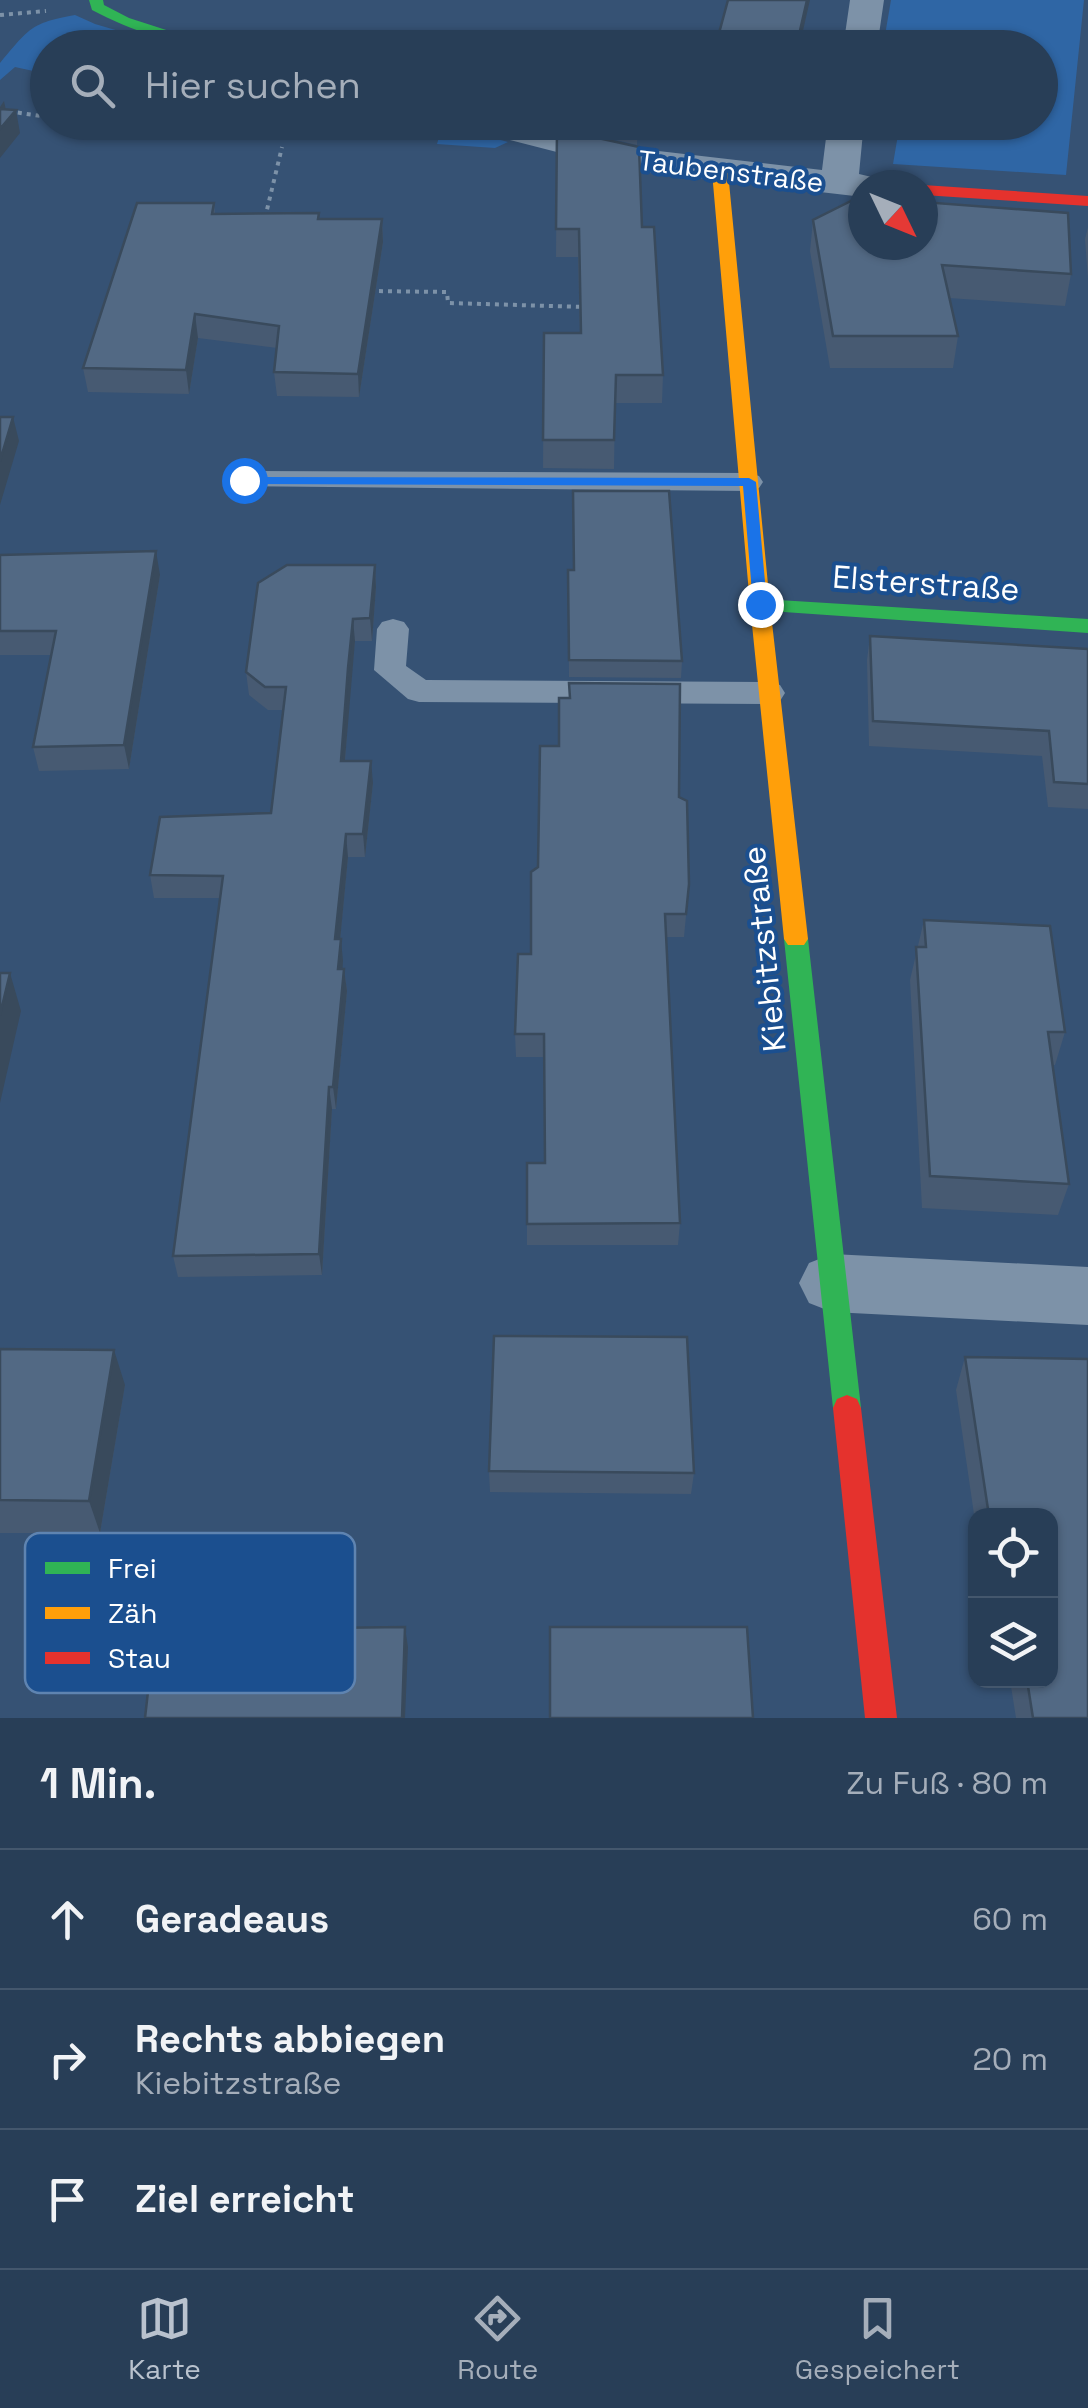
<!DOCTYPE html>
<html lang="de">
<meta charset="utf-8">
<style>
body{margin:0;font-family:"Space Grotesk",sans-serif;background:#344961;color:#f1f3f6}
.controls{position:absolute;right:30px;bottom:30px;display:grid;overflow:hidden;border-radius:20px;box-shadow:0 2px 8px #0004}
.controls button{width:90px;height:90px;display:grid;place-items:center;padding:0;border:0;border-bottom:2px solid #44576d;background:#283e57;color:#f1f3f6;font:50px sans-serif}
.compass{position:absolute;left:848px;top:170px;width:90px;height:90px;border-radius:50%;background:#283e57;box-shadow:0 2px 8px #0004;rotate:133deg}
.stop{position:absolute;width:30px;height:30px;margin:-22px;border:8px solid #1a73e8;border-radius:50%;background:#fff}
.stop.end{background:#1a73e8;border-color:#fff;box-shadow:0 2px 10px #0008}
.list{margin:0;padding:0;list-style:none}
h2{display:flex;justify-content:space-between;align-items:center;height:130px;margin:0;padding:0 40px;font-size:42px}
h2 small{font-size:32px;font-weight:400;color:#a5aeba}
.list li{display:grid;grid-template-columns:65px 1fr auto;gap:30px;align-items:center;box-sizing:border-box;height:140px;padding:0 40px;border-top:2px solid #44576d}
.list b{display:block;font-size:38px;white-space:nowrap}
.list p{margin:0;font-size:32px;white-space:nowrap;color:#a5aeba}
.list em{font-size:32px;font-style:normal;color:#a5aeba}
.icon{flex:none;width:55px;height:55px;fill:none;stroke:currentColor;stroke-width:2;stroke-linecap:round;stroke-linejoin:round}
.map{position:relative;flex:none;width:1088px;height:1718px;overflow:hidden}
.search{position:absolute;background:#283e57;box-shadow:0 2px 8px #0004;left:30px;right:30px;top:30px;height:110px;display:flex;align-items:center;gap:25px;box-sizing:border-box;padding:0 35px;border-radius:55px;color:#a5aeba;font-size:38px}
.sheet{height:550px;background:#283e57}
nav{display:flex;justify-content:space-around;align-items:center;box-sizing:border-box;height:140px;border-top:2px solid #44576d;background:#283e57;font-size:28px;color:#a5aeba}
nav a{display:grid;justify-items:center;gap:5px}
nav .on{color:#b9c2ce}
.map>svg:first-child{display:block}
.green{fill:#2f66a5}
.lines{fill:none;stroke-linecap:round;stroke-linejoin:round}
.path{stroke:#7d92a8;stroke-width:4;stroke-dasharray:4 5;stroke-linecap:butt}
.lane{fill:#7d92a8;fill-rule:evenodd}
.street{fill:#7d92a8;fill-rule:evenodd}
.fast{fill:#30b455;fill-rule:evenodd}
.slow{fill:#ff9f0a;fill-rule:evenodd}
.jam{fill:#e5322d;fill-rule:evenodd}
.wall{fill:#475a72}
.shaded-wall{fill:#394a5c}
.building{fill:#526984;stroke:#394a5c;stroke-width:2.5}
.route{fill:#1a73e8}
.labels{text-anchor:middle;dominant-baseline:central;stroke-width:8;stroke-linejoin:round;paint-order:stroke}
.far-street-label{font-size:28px;fill:#fff;stroke:#1b4f8f}
.street-label{font-size:32px;fill:#fff;stroke:#1b4f8f}
.key{fill:#1b4f8f;stroke:#5f84b1;stroke-width:2.5}
.key-label{font-size:28px;fill:#fff}
</style>
<div class="map">
<svg width="1088" height="1718" viewBox="0 0 1088 1718">
<rect width="100%" height="100%" fill="#365274"/>
<path class="green" d="M891,0H1084L1066,175L893,164L900,123L1040,122V48L883,47Z
M75,15L95,24L170,46L48,48L47,74L15,67L0,80V63C29,29 30,23 75,15Z
M335,123H439L508,142L495,148L437,144L441,130Z"/>
<g class="lines">
<path class="path" d="M0,15L46,11
M0,110L48,117
M265,218L282,147
M370,291L447,292L448,303L587,307"/>
<path class="lane" d="M244,471L749,473L759,476L763,482L759,488L749,491L234,486L230,480L234,474Z
M393,619L404,622L409,629L406,666L426,680L769,682L780,685L785,693L780,701L769,704L419,702L408,699L374,670L377,629L382,622Z"/>
<path class="street" d="M850,0H884L877,48H843Z
M466,122H529L624,147L822,170L828,122H864L859,174L876,178L881,185H863V197L623,169L471,130Z
M832,1254L1088,1267V1325L832,1312L809,1303L799,1283L809,1263Z"/>
<path class="fast" d="M89,0H103L104,5L129,18L222,48C178,48 131,30 92,10Z
M760,599L1088,619V633L753,610L750,605L753,600Z
M796,930L804,933L808,939L861,1408L857,1417L847,1421L837,1417L833,1408L784,939L788,933Z"/>
<path class="slow" d="M720,167L728,172L770,605L808,939L804,945H788L784,939L750,605L712,172Z"/>
<path class="jam" d="M923,185L1088,196V206L923,195Z
M847,1395L857,1399L861,1408L897,1718H865L833,1408L837,1399Z"/>
</g>
<path class="wall" d="M558,122H638L637,145L558,126Z
M698,122H782L780,133L697,126Z
M557,129L642,227L663,375L662,403H615L614,469L543,468L544,333H580L578,257H556Z
M214,203L215,214L320,219H382L383,242L359,397L277,396L274,372L277,348L198,338L189,394L88,392L83,368Z
M813,220L1071,274L1065,306L949,298L958,336L953,368H830L810,251Z
M1088,227V279L1085,239Z
M0,555L160,575L129,769L39,771L33,747L51,655H0Z
M375,565L376,587L372,641H355L350,691L345,761L373,783L365,857H348L340,939L342,969H344L347,991L336,1109H332L322,1275L178,1277L173,1256L220,898H154L150,875L271,813L283,710H268L249,695L246,672Z
M568,570H574L682,661L681,678L569,677Z
M870,636L1088,649V809L1048,807L1042,756L869,746L867,660Z
M559,746L679,797L689,884L684,937H666L680,1223L678,1245H527V1163H545L544,1057H516L515,1034L531,954L538,867Z
M924,920L1065,1032L1055,1065H1052L1069,1184L1058,1215L922,1208L910,980Z
M0,1349L125,1385L100,1533H0Z
M965,1357L1088,1359V1718H1016L1010,1680H1050V1516H976V1528L956,1390Z
M489,1471L694,1473L691,1494L490,1492Z"/>
<path class="shaded-wall" d="M807,0H810L799,48H796Z
M4,101L8,120L16,110L20,133L0,158V107Z
M382,219L383,242L359,397L358,374Z
M195,314L198,338L189,394L186,370Z
M13,417L19,441L0,505V461Z
M156,551L160,575L129,769L124,745Z
M375,565L376,587L372,641L370,618Z
M353,619L355,641L343,783L341,761Z
M371,761L373,783L365,857L363,834Z
M346,834L348,857L338,962L335,939Z
M341,939L343,961L341,992L338,969Z
M344,969L347,991L336,1109L333,1087Z
M10,973L21,1011L0,1103V1015Z
M329,1087L332,1109L322,1275L319,1254Z
M114,1350L125,1385L100,1533L89,1501Z
M405,1627L408,1647L405,1718H402Z"/>
<path class="building" d="M728,0H807L796,48H715Z
M0,109L16,110L0,129Z
M557,129L639,147L642,227H654L663,375H616L614,440H543L544,333H581L579,229H556Z
M857,198H863V245H923V202L1068,213L1071,274L942,265L958,336H833L813,220Z
M137,203H214L212,214L319,213L318,219H382L358,374L274,372L279,326L195,314L186,370L83,368Z
M0,417H13L0,461Z
M573,491H669L682,661L569,660L568,570H574Z
M156,551L124,745L33,747L56,631H0V555Z
M287,565H375L370,618L353,619L348,668L341,761H371L363,834H346L335,939H341L338,969H344L333,1087H329L319,1254L173,1256L223,876L150,875L160,817L271,813L286,687H265L246,672L258,583Z
M870,636L1088,649V784L1054,782L1049,731L873,721Z
M569,683L680,684L679,797L687,801L689,884L686,914H665L680,1223L527,1224V1163H545L544,1034H515L518,954H531V872L538,867L540,746H559V698H570Z
M924,920L1050,926L1065,1032H1048L1069,1184L930,1176L916,947H926Z
M0,973H10L0,1015Z
M494,1336L687,1337L694,1473L489,1471Z
M0,1349L114,1350L89,1501L0,1500Z
M965,1357L1088,1359V1718H1033L1027,1680H1050V1516H989Z
M405,1627L402,1718H145L152,1656L322,1657L324,1628Z
M550,1627H747L753,1718H550Z"/>
<path class="route" d="M239,477L749,478L756,482L767,604L760,609L753,604L743,486L244,484L239,483Z"/>
<g class="labels">
<g class="far-street-label">
<text transform="translate(731 171) rotate(7)">Taubenstraße</text>
</g>
<g class="street-label">
<text transform="translate(926 583) rotate(4)">Elsterstraße</text>
<text transform="translate(764 949) rotate(-96)">Kiebitzstraße</text>
</g>
</g>
<rect x="25" y="1533" width="330" height="160" rx="15" class="key"/>
<rect x="45" y="1562" width="45" height="12" fill="#30b455"/>
<rect x="45" y="1607" width="45" height="12" fill="#ff9f0a"/>
<rect x="45" y="1652" width="45" height="12" fill="#e5322d"/>
<g class="key-label">
<text x="108" y="1578">Frei</text>
<text x="108" y="1623">Zäh</text>
<text x="108" y="1668">Stau</text>
</g>
</svg>
<div class="controls">
<button><svg class="icon" aria-label="locate" viewBox="0 0 24 24"><circle cx="12" cy="12" r="6"/><path d="M12 2v4M12 18v4M2 12h4M18 12h4"/></svg></button>
<button><svg class="icon" aria-label="layers" viewBox="0 0 24 24"><path d="M12 4l9 5-9 5-9-5zM3 14l9 5 9-5"/></svg></button>
</div>
<svg class="compass" viewBox="-18 -18 36 36"><path d="M0-13l5 13h-10z" fill="#e53935"/><path d="M0 13l5-13h-10z" fill="#a5aeba"/></svg>
<div class="stop" style="left:244px;top:480px"></div>
<div class="stop end" style="left:760px;top:604px"></div>
<div class="search"><svg class="icon" aria-label="search" viewBox="0 0 24 24"><circle cx="10" cy="10" r="6"/><path d="M15 15l6 6"/></svg>Hier suchen</div>
</div>
<section class="sheet">
<h2>1 Min.<small>Zu Fuß · 80 m</small></h2>
<ul class="list">
<li><svg class="icon" aria-label="ahead" viewBox="0 0 24 24"><path d="M12 20V5M6 11l6-6 6 6"/></svg><div><b>Geradeaus</b></div><em>60 m</em></li>
<li><svg class="icon" aria-label="right" viewBox="0 0 24 24"><path d="M7 20v-9h11M14 6l5 5-5 5"/></svg><div><b>Rechts abbiegen</b><p>Kiebitzstraße</p></div><em>20 m</em></li>
<li><svg class="icon" aria-label="arrive" viewBox="0 0 24 24"><path d="M6 21V4h12l-3 4 3 4H6"/></svg><div><b>Ziel erreicht</b></div></li>
</ul>
</section>
<nav>
<a class="on"><svg class="icon" aria-label="map" viewBox="0 0 24 24"><path d="M3 6l6-2 6 2 6-2v14l-6 2-6-2-6 2zM9 4v14M15 6v14"/></svg>Karte</a>
<a><svg class="icon" aria-label="directions" viewBox="0 0 24 24"><path d="M12 3l9 9-9 9-9-9zM9 14v-3h6M13 9l2 2-2 2"/></svg>Route</a>
<a><svg class="icon" aria-label="saved" viewBox="0 0 24 24"><path d="M7 4h10v16l-5-4-5 4z"/></svg>Gespeichert</a>
</nav>
